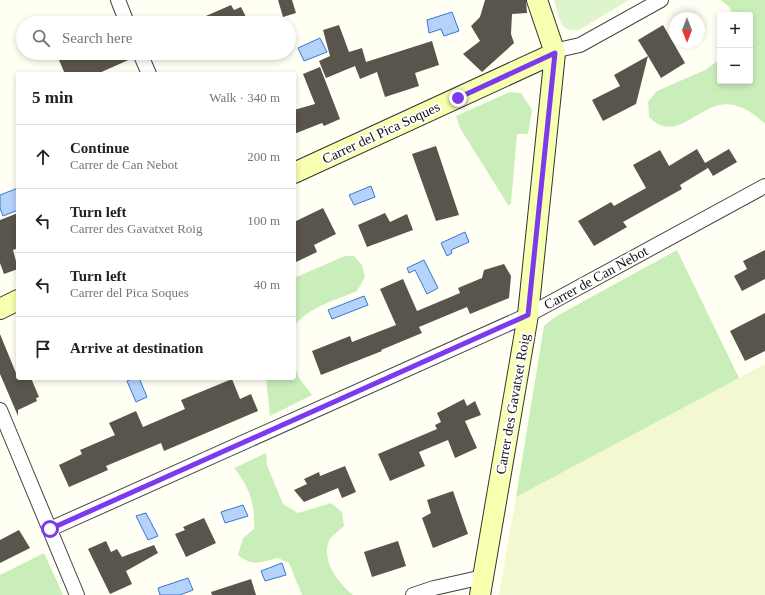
<!DOCTYPE html>
<meta charset="utf-8">
<style>
body{margin:0;font-family:"Times New Roman",serif;background:#f6f6f6;color:#222}
.controls{position:absolute;right:12px;top:12px;display:grid;overflow:hidden;border-radius:4px;box-shadow:0 2px 6px #0003}
.controls button{width:36px;height:36px;display:grid;place-items:center;padding:0;border:0;border-bottom:1px solid #e0e0e0;background:#fff;color:#222;font:20px sans-serif}
.compass{position:absolute;left:669px;top:12px;width:36px;height:36px;border-radius:50%;background:#fff;box-shadow:0 2px 6px #0003;rotate:180deg}
.stop{position:absolute;width:12px;height:12px;margin:-9px;border:3px solid #7c3aed;border-radius:50%;background:#fff}
.stop.end{background:#7c3aed;border-color:#fff;box-shadow:0 1px 4px #0008}
.list{margin:0;padding:0;list-style:none}
h2{display:flex;justify-content:space-between;align-items:center;height:52px;margin:0;padding:0 16px;font-size:17px}
h2 small{font-size:13px;font-weight:400;color:#767676}
.list li{display:grid;grid-template-columns:26px 1fr auto;gap:12px;align-items:center;box-sizing:border-box;height:64px;padding:0 16px;border-top:1px solid #e0e0e0}
.list b{display:block;font-size:15px;white-space:nowrap}
.list p{margin:0;font-size:13px;white-space:nowrap;color:#767676}
.list em{font-size:13px;font-style:normal;color:#767676}
.icon{flex:none;width:22px;height:22px;fill:none;stroke:currentColor;stroke-width:2;stroke-linecap:round;stroke-linejoin:round}
.map{position:relative;flex:none;width:765px;height:595px;overflow:hidden}
.search{position:absolute;background:#fff;box-shadow:0 2px 6px #0003;left:16px;top:16px;width:280px;height:44px;display:flex;align-items:center;gap:10px;box-sizing:border-box;padding:0 14px;border-radius:22px;color:#767676;font-size:15px}
.panel{position:absolute;background:#fff;box-shadow:0 2px 6px #0003;left:16px;top:72px;width:280px;height:308px;border-radius:4px}
.map>svg:first-child{display:block}
.farmland{fill:#f3f8d1}
.green{fill:#caeeba}
.pitch{fill:#def4cc}
.water{fill:#b5d2fb;stroke:#3676d8}
.building{fill:#5a554c}
.lines{fill:none;stroke-linecap:round;stroke-linejoin:round}
.street-casing{stroke:#444;stroke-width:16}
.secondary-casing{stroke:#333;stroke-width:22}
.street{stroke:#fff;stroke-width:14}
.secondary{stroke:#f8ffaf;stroke-width:20}
.route{stroke:#7c3aed;stroke-width:5}
.labels{text-anchor:middle;dominant-baseline:central;stroke-width:4;stroke-linejoin:round;paint-order:stroke}
.street-label{font-size:14px;fill:#111;stroke:#fff}
</style>
<div class="map">
<svg width="765" height="595" viewBox="0 0 765 595">
<rect width="100%" height="100%" fill="#fffff4"/>
<path class="farmland" d="M765,364V595H499L516,497Z"/>
<path class="green" d="M721,0H765V124C755,115 747,108 733,105C701,98 678,147 649,117L648,102L657,91L705,70L720,59V81H750V15H733L730,8Z
M510,92L521,93L532,110L528,134H517L511,204L508,205L460,128L456,116Z
M677,250L739,378L516,497L544,326L555,317Z
M345,256H354L362,265L365,277L357,291C336,300 309,307 294,326V278Z
M294,366L299,378L312,395L270,416L266,378H294Z
M266,453L267,465L283,504L298,513L331,503L342,512L344,526C340,530 331,536 329,541C321,562 339,583 353,595H302L289,563L278,558C261,562 252,567 238,555L243,538L254,529C255,503 250,488 234,468Z
M44,553L63,595H0V575Z"/>
<path class="pitch" d="M554,0H629L579,30C558,33 559,16 554,0Z"/>
<path class="water" d="M452,12L459,31L444,36L441,29L429,33L427,20Z
M320,38L327,52L304,61L298,48Z
M371,186L375,197L354,205L349,195Z
M18,188V210L3,216L0,208V195Z
M465,232L469,242L451,250L452,253L447,256L441,243Z
M424,260L438,288L427,294L415,270L409,273L407,268Z
M364,296L368,305L332,319L328,310Z
M134,378H139L147,397L136,402L127,381Z
M243,505L248,516L225,523L221,512Z
M146,513L158,536L148,540L136,516Z
M282,563L286,575L265,581L261,571Z
M188,578L193,590L180,595H160L158,588Z"/>
<path class="building" d="M278,0H292L296,13L283,17Z
M485,0H526L527,13L512,14L511,34L514,43L482,72L463,54L480,41L471,26L480,17Z
M231,5L234,10L241,7L249,23H190Z
M339,25L349,52L362,48L366,62L432,41L439,65L415,73L419,86L385,97L377,72L360,79L355,66L326,78L319,61L330,56L323,30Z
M663,25L685,63L661,78L648,56L636,104L603,121L592,100L620,86L614,75L648,56L638,40Z
M56,53H132L133,58L97,74H65Z
M320,67L340,119L324,126L322,123L294,134V110L315,104L303,74Z
M436,146L459,215L436,221L412,154Z
M697,149L708,168L680,185L682,189L623,222L627,227L594,246L578,221L611,202L614,206L646,188L633,165L660,150L669,166Z
M729,149L737,162L713,176L705,163Z
M323,208L336,234L314,245L317,252L294,263V222Z
M18,213V248L13,250L18,269L4,274L0,263V220Z
M385,213L390,222L407,214L413,230L367,247L358,225Z
M765,250V279L742,291L734,276L747,269L743,261Z
M504,264L511,276L509,298L470,314L467,307L419,327L422,333L381,350L382,351L321,375L312,351L350,336L352,342L396,325L380,289L403,279L417,311L460,293L458,288L482,278L484,270Z
M765,313V351L745,361L730,331Z
M0,334L18,378H31L39,397L36,398L37,401L18,410V416L0,374Z
M232,379L240,399L251,394L258,411L164,451L161,443L106,466L108,470L69,487L59,465L82,454L80,450L115,435L109,423L136,411L143,427L185,409L181,400Z
M464,399L467,406L475,401L481,415L465,421L477,448L455,458L448,440L419,452L425,466L390,481L378,454L437,429L435,425L441,422L437,413Z
M345,466L356,492L342,498L338,488L304,502L294,490L307,484L304,479L319,472L320,476Z
M453,491L468,534L433,548L422,518L431,513L427,500Z
M204,518L216,543L186,557L175,534L185,530L183,527Z
M19,530L30,548L0,563V540Z
M106,541L111,552L117,549L122,557L154,545L158,553L126,571L132,584L110,594L88,549Z
M398,541L406,566L372,577L364,552Z
M251,579L256,595H212L211,592Z"/>
<g class="lines">
<g class="street-casing">
<path id="street" d="M118,0L127,23
M140,53L149,74
M555,53L562,49L580,45L661,0
M0,410L77,595
M50,529L528,315L765,186
M413,595L434,588L483,577"/>
</g>
<g class="secondary-casing">
<path id="secondary" d="M294,173L555,53
M0,309L18,300
M480,595L528,315L555,53L537,0"/>
</g>
<use href="#street" class="street"/>
<use href="#secondary" class="secondary"/>
</g>
<g class="lines">
<path class="route" d="M50,529L528,315L555,53L458,98"/>
</g>
<g class="labels">
<g class="street-label">
<text transform="translate(381 133) rotate(-25)">Carrer del Pica Soques</text>
<text transform="translate(596 278) rotate(-29)">Carrer de Can Nebot</text>
<text transform="translate(513 404) rotate(-80)">Carrer des Gavatxet Roig</text>
</g>
</g>
</svg>
<div class="controls">
<button>+</button>
<button>−</button>
</div>
<svg class="compass" viewBox="-18 -18 36 36"><path d="M0-13l5 13h-10z" fill="#e53935"/><path d="M0 13l5-13h-10z" fill="#767676"/></svg>
<div class="stop" style="left:50px;top:529px"></div>
<div class="stop end" style="left:458px;top:98px"></div>
<div class="search"><svg class="icon" aria-label="search" viewBox="0 0 24 24"><circle cx="10" cy="10" r="6"/><path d="M15 15l6 6"/></svg>Search here</div>
<section class="panel">
<h2>5 min<small>Walk · 340 m</small></h2>
<ul class="list">
<li><svg class="icon" aria-label="ahead" viewBox="0 0 24 24"><path d="M12 20V5M6 11l6-6 6 6"/></svg><div><b>Continue</b><p>Carrer de Can Nebot</p></div><em>200 m</em></li>
<li><svg class="icon" aria-label="left" viewBox="0 0 24 24"><path d="M17 20v-9H6M10 6l-5 5 5 5"/></svg><div><b>Turn left</b><p>Carrer des Gavatxet Roig</p></div><em>100 m</em></li>
<li><svg class="icon" aria-label="left" viewBox="0 0 24 24"><path d="M17 20v-9H6M10 6l-5 5 5 5"/></svg><div><b>Turn left</b><p>Carrer del Pica Soques</p></div><em>40 m</em></li>
<li><svg class="icon" aria-label="arrive" viewBox="0 0 24 24"><path d="M6 21V4h12l-3 4 3 4H6"/></svg><div><b>Arrive at destination</b></div></li>
</ul>
</section>
</div>
